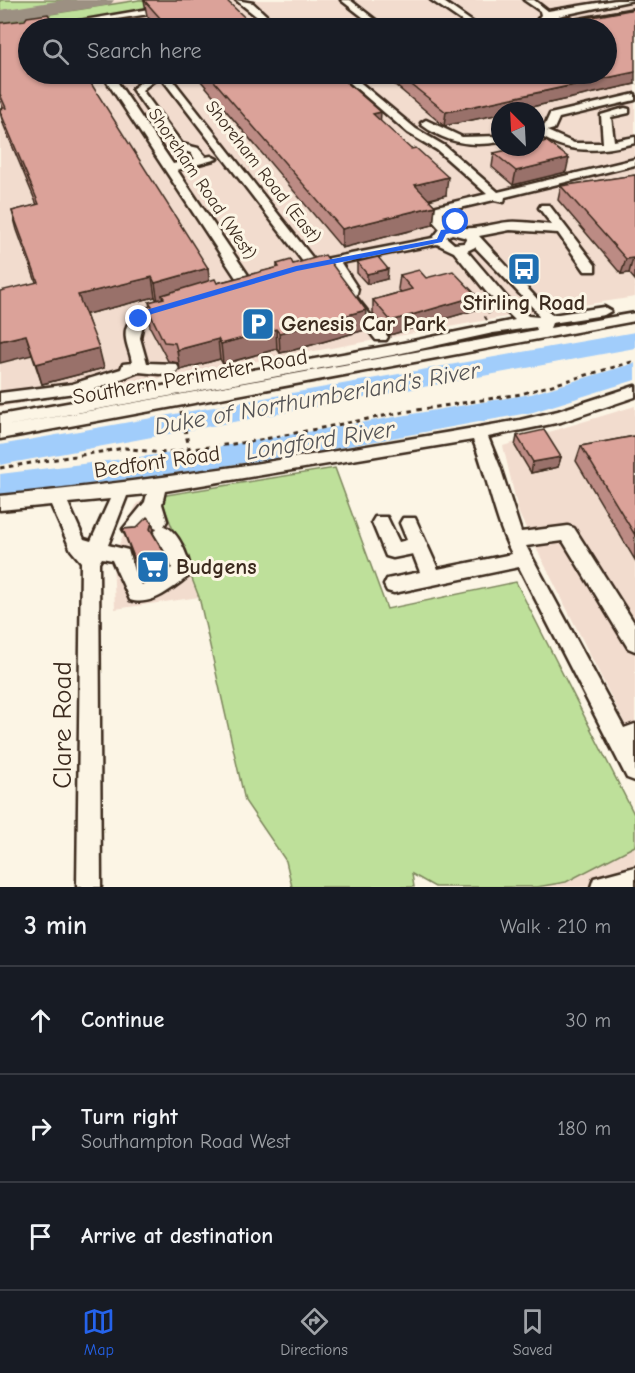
<!DOCTYPE html>
<meta charset="utf-8">
<style>
body{margin:0;font-family:"Comic Neue",sans-serif;background:#20242c;color:#f1f3f6}
.compass{position:absolute;left:491px;top:102px;width:54px;height:54px;border-radius:50%;background:#171b24;box-shadow:0 2px 4px #0004;rotate:336deg}
.stop{position:absolute;width:18px;height:18px;margin:-14px;border:4px solid #2563eb;border-radius:50%;background:#fff}
.stop.end{background:#2563eb;border-color:#fff;box-shadow:0 2px 6px #0008}
.list{margin:0;padding:0;list-style:none}
h2{display:flex;justify-content:space-between;align-items:center;height:78px;margin:0;padding:0 24px;font-size:26px}
h2 small{font-size:20px;font-weight:400;color:#9ea1a6}
.list li{display:grid;grid-template-columns:39px 1fr auto;gap:18px;align-items:center;box-sizing:border-box;height:108px;padding:0 24px;border-top:2px solid #363941}
.list b{display:block;font-size:22px;white-space:nowrap}
.list p{margin:0;font-size:20px;white-space:nowrap;color:#9ea1a6}
.list em{font-size:20px;font-style:normal;color:#9ea1a6}
.icon{flex:none;width:33px;height:33px;fill:none;stroke:currentColor;stroke-width:2;stroke-linecap:round;stroke-linejoin:round}
.map{position:relative;flex:none;width:635px;height:887px;overflow:hidden}
.search{position:absolute;background:#171b24;box-shadow:0 2px 4px #0004;left:18px;right:18px;top:18px;height:66px;display:flex;align-items:center;gap:15px;box-sizing:border-box;padding:0 21px;border-radius:33px;color:#9ea1a6;font-size:22px}
.sheet{height:402px;background:#171b24}
nav{display:flex;justify-content:space-around;align-items:center;box-sizing:border-box;height:84px;border-top:2px solid #363941;background:#171b24;font-size:16px;color:#9ea1a6}
nav a{display:grid;justify-items:center;gap:3px}
nav .on{color:#2563eb}
.map>svg:first-child{display:block}
.built{fill:#f2dcce;fill-rule:evenodd}
.green{fill:#bee09a;stroke:#7c855c;stroke-width:1.5}
.lines{fill:none;stroke-linecap:round;stroke-linejoin:round}
.river{fill:#a1cdfb;fill-rule:evenodd}
.taxiway{fill:#9c9082;fill-rule:evenodd}
.minor-casing{stroke:#3b2a1e;stroke-width:5}
.path-far1{stroke:#3b2a1e;stroke-width:2;stroke-dasharray:4 4;stroke-linecap:butt}
.path{stroke:#3b2a1e;stroke-width:3;stroke-dasharray:4.5 4.5;stroke-linecap:butt}
.minor{fill:#fcf5e5;fill-rule:evenodd}
.wall{fill:#bc8b84;stroke:#3b2a1e;stroke-width:1.5}
.shaded-wall{fill:#99716b;stroke:#3b2a1e;stroke-width:1.5}
.building{fill:#dba299;stroke:#3b2a1e;stroke-width:1.5}
.route{fill:#2563eb}
.labels{text-anchor:middle;dominant-baseline:central;stroke-width:6;stroke-linejoin:round;paint-order:stroke}
.far-street-label{font-size:18px;fill:#3b2a1e;stroke:#fcf5e5}
.poi-label{font-size:22px;font-weight:bold;fill:#3b2a1e;stroke:#fcf5e5;text-anchor:start}
.street-label{font-size:22px;fill:#3b2a1e;stroke:#fcf5e5}
.water-label{font-size:24px;font-style:italic;fill:#545355;stroke:#fcf5e5}
.near-street-label{font-size:27px;fill:#3b2a1e;stroke:#fcf5e5}
</style>
<div class="map">
<svg width="635" height="887" viewBox="0 0 635 887">
<rect width="100%" height="100%" fill="#fcf5e5"/>
<filter id="ink" filterUnits="userSpaceOnUse"><feTurbulence type="fractalNoise" baseFrequency=".0167" numOctaves="2"/><feDisplacementMap in="SourceGraphic" scale="12" xChannelSelector="R" yChannelSelector="G"/><feConvolveMatrix kernelMatrix="1 2 1 2 8 2 1 2 1" color-interpolation-filters="sRGB"/></filter>
<g filter="url(#ink)">
<path class="built" d="M0,0H635V297L499,318L0,407ZM28,28H606V74H28ZM500,111H536V147H500Z
M635,406V744L519,514L503,446Z
M160,496L199,597L115,609L113,558L137,503Z
M635,846V887H537L566,882Z"/>
<path class="green" d="M0,0H76L0,12Z
M139,0H207L0,33V22Z
M335,468L387,609L516,582L635,816V846L566,882L537,887H435L412,874L414,887H292L286,861L245,801L199,597L160,496Z"/>
<g class="lines">
<path class="river" d="M635,332V348L0,465V445Z
M635,363V380L533,412L332,449L205,469L0,496V474L205,449L531,394Z"/>
<path class="taxiway" d="M63,0H114L111,4L104,6L0,22V10Z"/>
<g class="minor-casing">
<path id="minor" d="M236,0L253,3L280,28H271Z
M341,0H350L386,28H377Z
M431,0H441L481,28H472Z
M524,0H534L548,11L616,0H634L558,16L574,20L635,9V15L574,26L547,18L539,28H522L533,25L541,15L540,11Z
M166,6L169,11L57,28H39Z
M102,74H112L173,164L195,159L191,153L174,148L132,89L151,74H168L315,261L433,238L440,229L431,219L433,207L487,194L437,150L408,133L340,74H350L416,129L445,146L498,192L635,159V165L505,197L504,202L494,200L443,212V218C462,237 486,224 509,222C523,221 538,224 552,225L539,208L541,205H549L595,265V271H585L558,233L510,230L479,236L552,315L604,307L611,311L604,315L552,323L550,328L635,313V321L0,439V427L537,330L536,327L493,333L393,355L0,427V415L393,345L515,320L488,294L454,252L437,244L341,263L358,289L356,297L388,337L386,340H376L342,297L344,289L329,266L303,269L301,266L304,263L160,76L142,90L182,144L198,148L206,157L211,156L217,159L177,170L254,284L247,288L242,287ZM452,234L467,238L464,243L454,244L446,237ZM475,247L536,311L539,317L528,316L508,299L467,251Z
M635,94V100L559,118L554,129L547,131L574,143H603L601,115L625,108L629,109V113L611,117L614,141L635,137V143C599,152 568,155 536,133V127L545,125L550,114Z
M426,120L462,137L500,136V142C471,147 446,143 422,125L421,123Z
M169,303L174,304V310L143,323L140,338L147,363L176,364L179,368L176,372L160,374L139,372L90,391L0,403V393L72,384L121,369L123,364L132,363C131,354 127,347 126,339C122,314 150,307 169,303Z
M635,386V397L561,422L488,437L500,467L521,532L568,526L574,528L635,624V651L628,648L563,541L526,546L624,728L635,724V781L627,778L519,567L394,593L387,591L384,585L387,579L420,572L413,554L393,558L386,556L372,522L375,517H387L399,542L407,540L400,523L403,518H415L438,569L512,554C494,518 488,477 473,440L165,491L162,504L167,521L164,526C179,531 188,557 191,571L189,576C172,588 152,607 130,600L112,560L102,558L99,563L101,887H77L81,562L71,550L51,505L0,510V496C175,479 347,450 520,420L558,411ZM147,494L145,502L123,529L126,534C138,538 142,530 149,521L152,526L157,528L154,533L169,558L172,568L142,585L134,571L128,550L108,545L127,496ZM110,499L91,541L84,539L68,503Z
M635,867V887H591L594,878Z"/>
</g>
<path class="path-far1" d="M487,320L485,317L493,309"/>
<path class="path" d="M181,411L193,466
M0,468L125,448L160,453L249,442L404,412L521,394L635,361"/>
<use href="#minor" class="minor"/>
</g>
<path class="wall" d="M144,0L256,28H157L147,16Z
M0,23L208,268L209,281L217,283L277,268V264H293L365,330L294,350L280,353L277,349L223,364L220,359L180,370L178,363L168,361L150,327L147,307H150L149,302L157,300L155,297L86,314L104,368L42,384L32,355L36,282L17,230L12,211L37,205L4,126L0,113V109L3,108L0,100Z
M195,74H337L380,121L446,195L429,200L435,206L433,225L342,248Z
M382,74H606L635,84L513,111H500V114L444,126Z
M494,153L566,172L513,185L492,167Z
M635,175V280L629,273L621,274L558,200L561,186Z
M357,262L387,279L367,284L357,273Z
M400,275L426,278L477,296L475,310L390,335L373,314V300L401,292L398,289Z
M517,436L561,457L558,467L531,473L515,446Z
M635,436V560L576,461L581,446Z
M152,522L154,529L152,534L168,559L169,567L143,582L125,536L123,529L136,528Z"/>
<path class="shaded-wall" d="M635,72V84L513,111H500V114L444,126L446,112Z
M381,112L380,129L373,114Z
M569,158L566,172L513,185L516,171Z
M448,177L446,195L414,203L415,185Z
M435,206L433,225L342,248V229Z
M633,258L629,273L621,274L626,259Z
M208,268L210,287L162,295L163,301L158,302L155,283Z
M388,269L387,279L367,284V274Z
M152,277L155,297L83,315L78,295Z
M477,296L475,310L390,335L391,321Z
M366,310L365,330L294,350L280,353L279,333Z
M276,329L277,349L223,364L221,344Z
M26,335L32,355L0,363V341Z
M218,339L220,359L180,370L177,350Z
M99,348L104,368L42,384L36,364Z
M561,457L558,467L531,473L533,462Z
M152,522L154,529L151,537L150,529Z
M168,559L169,567L143,582L141,575Z"/>
<path class="building" d="M144,0H226L256,28H169Z
M635,9V72L446,112L398,74H606V28H534Z
M48,14L57,28H28V74H85L208,268L155,283L152,277L78,295L99,348L36,364L26,335L0,341V291L38,282L12,211L39,204L0,111V109L6,108L0,94V23L25,20L27,17Z
M208,74H337L381,112L373,114L411,149L416,148L448,177L415,185L435,206L342,229Z
M546,141L569,158L516,171L494,153L522,147H536V144Z
M635,175V260L633,258L626,259L561,186Z
M325,255L366,310L293,330L279,333L276,329L221,344L218,339L177,350L175,343L164,342L147,307L152,306L149,302L164,298L162,295L215,279L217,283L279,267L277,264L291,260L293,264Z
M378,257L388,269L367,274L357,262Z
M419,270L426,278L453,271L477,296L391,321L373,300L412,289L400,275Z
M544,430L561,457L533,462L517,436Z
M635,436V535L581,446Z
M147,517L152,522L150,529L168,559L141,575L123,529L136,528Z"/>
</g>
<path class="route" d="M456,220L465,230L446,234L442,242L297,271L152,314L142,321L135,319L146,310L296,266L437,239L441,230L456,228L452,222Z"/>
<defs>
<g id="bus-square" transform="scale(1.725)"><rect x="-9" y="-9" width="18" height="18" rx="4" fill="#1f6fb2" stroke="#fcf5e5"/><path d="M-5-6H5V4H4V6H2V4H-2V6H-4V4H-5ZM-3.5-4V0h7V-4ZM-3.5 1.2v1.5H-2V1.2ZM2 1.2v1.5H3.5V1.2Z" fill="#fff"/></g>
<g id="parking-square" transform="scale(1.725)"><rect x="-9" y="-9" width="18" height="18" rx="4" fill="#1f6fb2" stroke="#fcf5e5"/><path d="M-3.5-5.5H1a3.5 3.5 0 0 1 0 7H-1V5.5H-3.5ZM-1-3.4V-.6H.8a1.4 1.4 0 0 0 0-2.8Z" fill="#fff"/></g>
<g id="supermarket-square" transform="scale(1.725)"><rect x="-9" y="-9" width="18" height="18" rx="4" fill="#1f6fb2" stroke="#fcf5e5"/><path d="M-6-5.5h2.5l.6 2H6L4.5 2H-2.5L-4.4-4H-6ZM-1.5 3.2a1.3 1.3 0 1 0 .1 0ZM3 3.2a1.3 1.3 0 1 0 .1 0Z" fill="#fff"/></g>
</defs>
<g fill-rule="evenodd">
<use href="#bus-square" x="524" y="269"/>
<use href="#parking-square" x="258" y="324"/>
<use href="#supermarket-square" x="153" y="567"/>
</g>
<g class="labels">
<g class="far-street-label">
<text transform="translate(263 172) rotate(52)">Shoreham Road (East)</text>
<text transform="translate(202 184) rotate(56)">Shoreham Road (West)</text>
</g>
<g class="poi-label">
<text x="524" y="303" text-anchor="middle">Stirling Road</text>
<text x="281" y="324">Genesis Car Park</text>
<text x="176" y="567">Budgens</text>
</g>
<g class="street-label">
<text transform="translate(190 377) rotate(-10)">Southern Perimeter Road</text>
<text transform="translate(157 462) rotate(-8)">Bedfont Road</text>
</g>
<g class="water-label">
<text transform="translate(317 398) rotate(-10)">Duke of Northumberland's River</text>
<text transform="translate(320 440) rotate(-9)">Longford River</text>
</g>
<g class="near-street-label">
<text transform="translate(62 725) rotate(-90)">Clare Road</text>
</g>
</g>
</svg>
<svg class="compass" viewBox="-18 -18 36 36"><path d="M0-13l5 13h-10z" fill="#e53935"/><path d="M0 13l5-13h-10z" fill="#9ea1a6"/></svg>
<div class="stop" style="left:456px;top:222px"></div>
<div class="stop end" style="left:139px;top:319px"></div>
<div class="search"><svg class="icon" aria-label="search" viewBox="0 0 24 24"><circle cx="10" cy="10" r="6"/><path d="M15 15l6 6"/></svg>Search here</div>
</div>
<section class="sheet">
<h2>3 min<small>Walk · 210 m</small></h2>
<ul class="list">
<li><svg class="icon" aria-label="ahead" viewBox="0 0 24 24"><path d="M12 20V5M6 11l6-6 6 6"/></svg><div><b>Continue</b></div><em>30 m</em></li>
<li><svg class="icon" aria-label="right" viewBox="0 0 24 24"><path d="M7 20v-9h11M14 6l5 5-5 5"/></svg><div><b>Turn right</b><p>Southampton Road West</p></div><em>180 m</em></li>
<li><svg class="icon" aria-label="arrive" viewBox="0 0 24 24"><path d="M6 21V4h12l-3 4 3 4H6"/></svg><div><b>Arrive at destination</b></div></li>
</ul>
</section>
<nav>
<a class="on"><svg class="icon" aria-label="map" viewBox="0 0 24 24"><path d="M3 6l6-2 6 2 6-2v14l-6 2-6-2-6 2zM9 4v14M15 6v14"/></svg>Map</a>
<a><svg class="icon" aria-label="directions" viewBox="0 0 24 24"><path d="M12 3l9 9-9 9-9-9zM9 14v-3h6M13 9l2 2-2 2"/></svg>Directions</a>
<a><svg class="icon" aria-label="saved" viewBox="0 0 24 24"><path d="M7 4h10v16l-5-4-5 4z"/></svg>Saved</a>
</nav>
